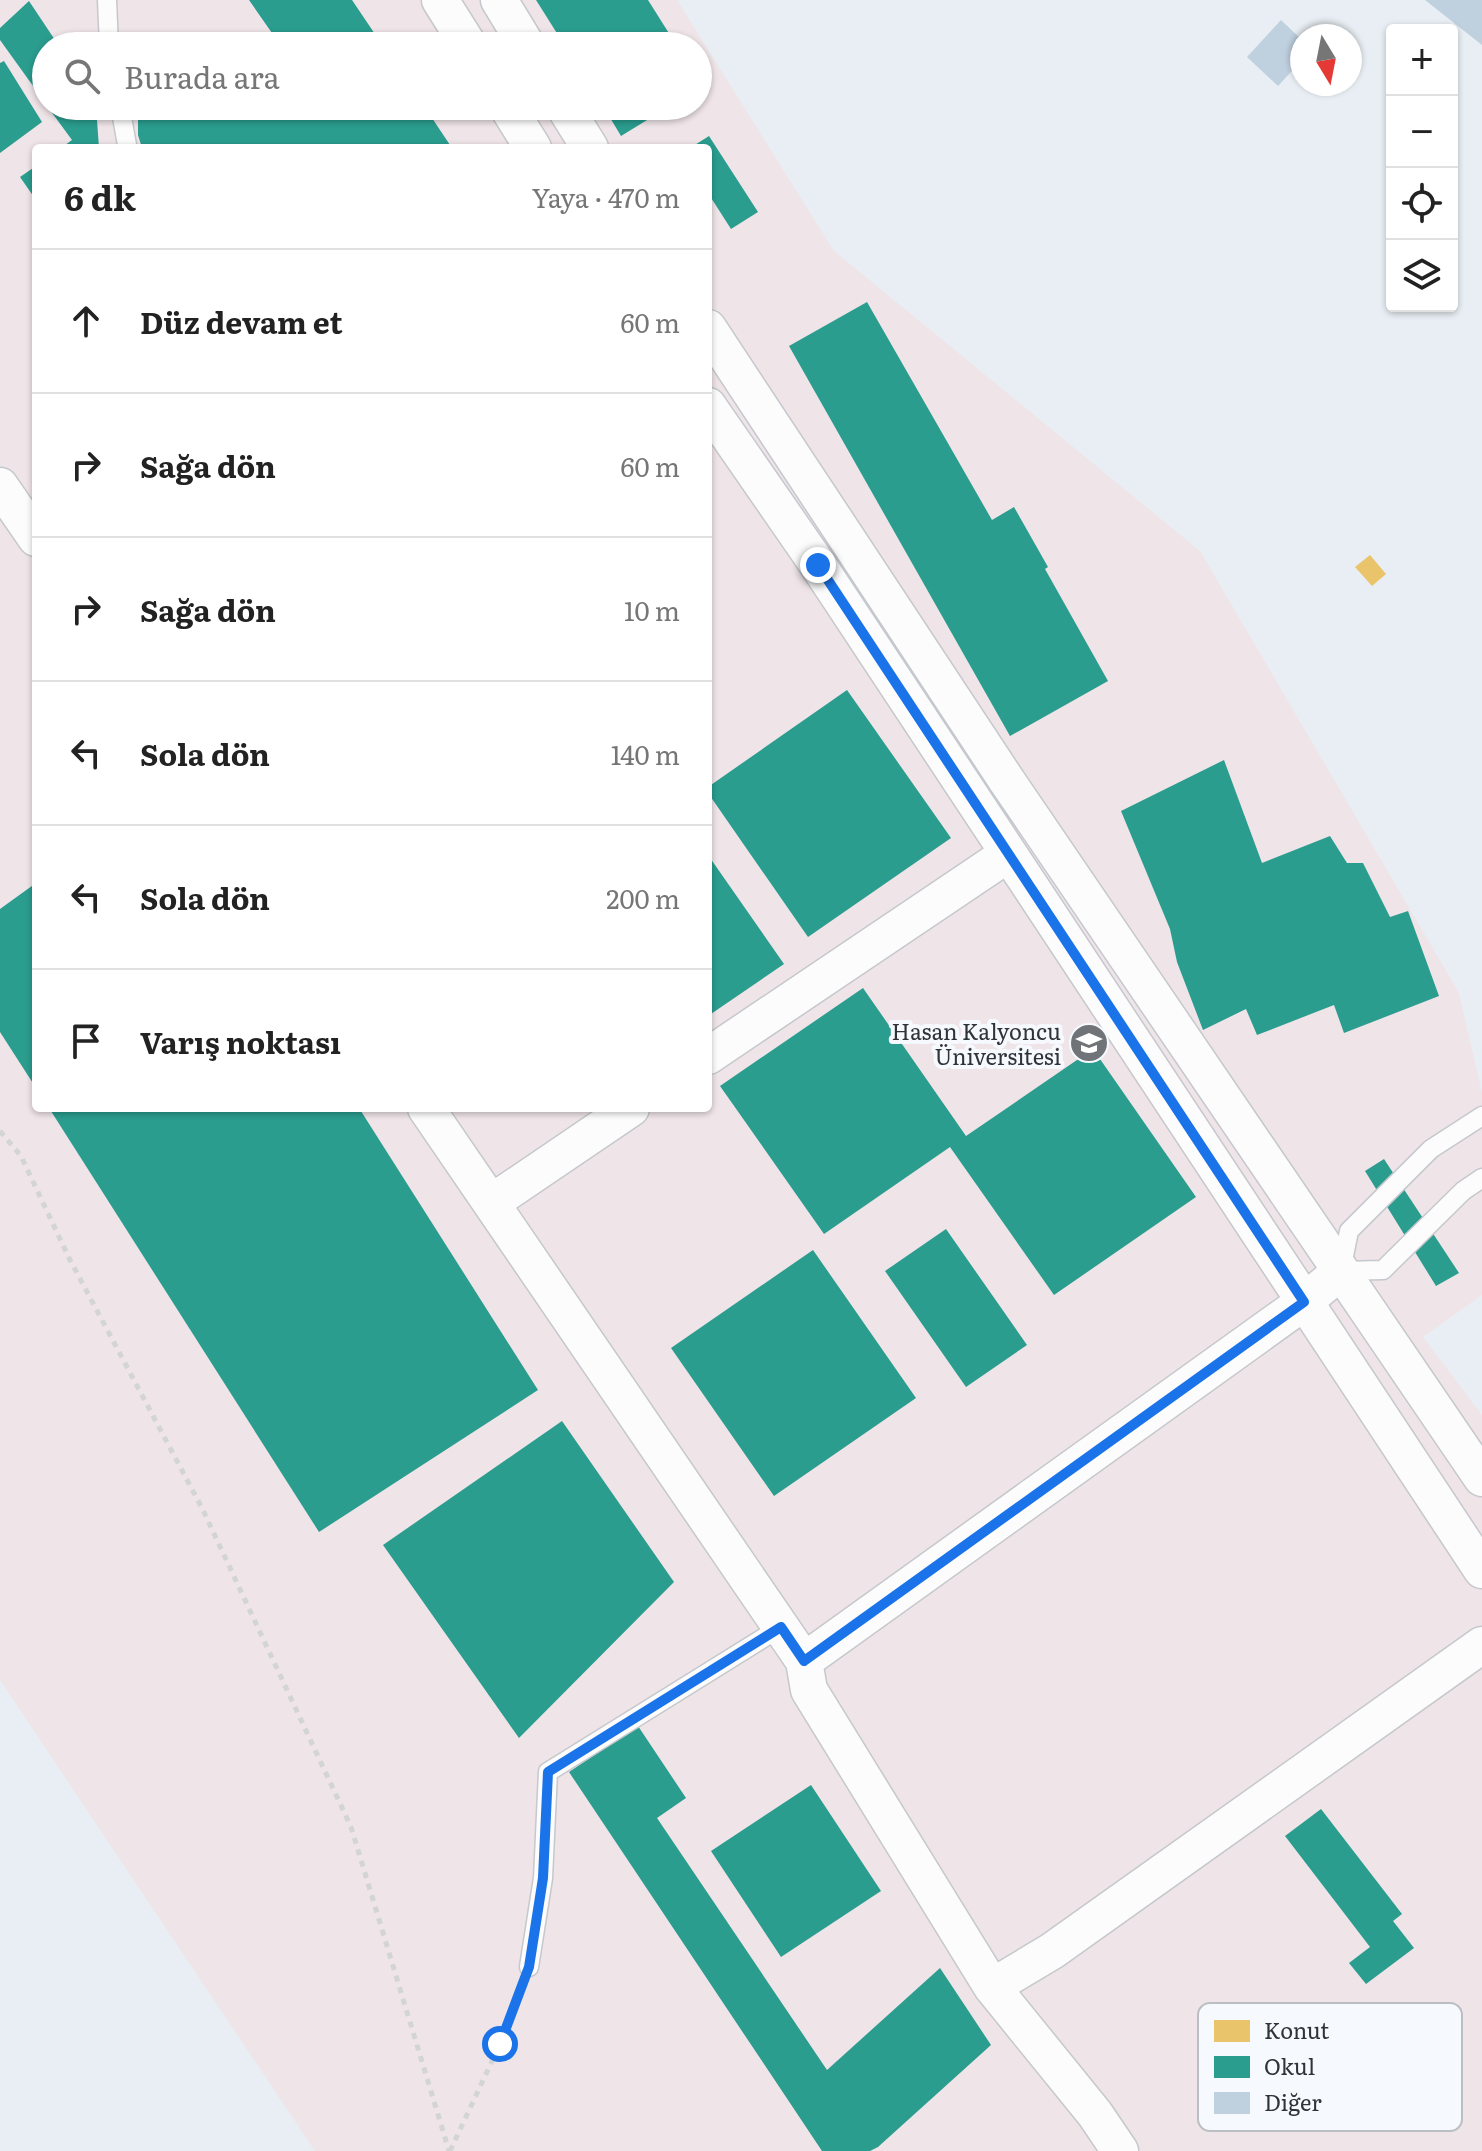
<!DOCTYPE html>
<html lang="tr">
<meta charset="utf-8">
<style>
body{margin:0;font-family:Literata,serif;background:#f6f6f6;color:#222}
.controls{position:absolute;right:24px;top:24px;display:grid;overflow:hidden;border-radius:8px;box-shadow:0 2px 6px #0004}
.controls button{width:72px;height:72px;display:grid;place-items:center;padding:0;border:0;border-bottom:2px solid #e0e0e0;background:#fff;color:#222;font:40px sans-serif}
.compass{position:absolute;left:1290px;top:24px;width:72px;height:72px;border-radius:50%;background:#fff;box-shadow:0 2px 6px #0004;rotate:170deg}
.stop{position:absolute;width:24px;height:24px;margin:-18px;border:6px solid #1a73e8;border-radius:50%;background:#fff}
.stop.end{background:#1a73e8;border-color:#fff;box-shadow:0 2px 8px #0008}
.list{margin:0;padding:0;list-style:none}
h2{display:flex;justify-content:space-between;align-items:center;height:104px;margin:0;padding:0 32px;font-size:34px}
h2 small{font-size:26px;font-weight:400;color:#767676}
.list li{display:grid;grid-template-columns:52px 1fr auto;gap:24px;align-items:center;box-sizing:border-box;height:144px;padding:0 32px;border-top:2px solid #e0e0e0}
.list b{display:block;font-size:30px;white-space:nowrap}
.list em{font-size:26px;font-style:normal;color:#767676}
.icon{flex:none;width:44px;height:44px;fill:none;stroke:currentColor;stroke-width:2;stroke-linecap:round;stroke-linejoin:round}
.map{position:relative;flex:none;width:1482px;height:2151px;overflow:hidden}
.search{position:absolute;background:#fff;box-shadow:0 2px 6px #0004;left:32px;top:32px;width:680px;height:88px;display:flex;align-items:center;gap:20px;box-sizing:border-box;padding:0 28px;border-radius:44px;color:#767676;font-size:30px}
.panel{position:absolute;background:#fff;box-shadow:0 2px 6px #0004;left:32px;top:144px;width:680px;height:968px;border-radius:8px}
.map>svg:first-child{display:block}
.education{fill:#efe4e7;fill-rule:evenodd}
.homes{fill:#e9c46a}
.schools{fill:#2a9d8f}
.building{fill:#bfd0df}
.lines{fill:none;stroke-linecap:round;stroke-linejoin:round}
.service-casing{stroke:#c5c8cc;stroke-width:21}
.minor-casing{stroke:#c5c8cc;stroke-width:39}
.path{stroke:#d3d4d5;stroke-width:5;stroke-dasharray:6 6;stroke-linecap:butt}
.service{stroke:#fcfcfd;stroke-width:18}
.minor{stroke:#fcfcfd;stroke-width:36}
.route{stroke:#1a73e8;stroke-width:10}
.labels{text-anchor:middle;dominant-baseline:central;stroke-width:8;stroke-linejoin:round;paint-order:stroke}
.poi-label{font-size:22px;fill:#303337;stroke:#f6fafe;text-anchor:end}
.key{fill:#f6fafe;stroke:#bbbec2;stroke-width:2}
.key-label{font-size:22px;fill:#303337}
</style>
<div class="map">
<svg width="1482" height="2151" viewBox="0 0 1482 2151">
<rect width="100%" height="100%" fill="#e8eef3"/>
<path class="education" d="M0,0H677L834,251L1200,551L1459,993L1482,1093V1295L1423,1337L1482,1415V2151H315L0,1680ZM46,46H698V106H46ZM36,148H708V1108H36Z"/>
<path class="homes" d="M1370,555L1386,574L1372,586L1355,567Z"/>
<path class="schools" d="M249,0H352L383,46H281Z
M536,0H648L677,46H565Z
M29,1L59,46H46V104L0,40V28Z
M138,34L244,44V46H138Z
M4,61L42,122L0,153V63Z
M47,106H96L99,148H61L72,140Z
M138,106H424L452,148H142L138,135Z
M603,106H670L621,136Z
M709,136L758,212L731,229L708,193V148H690Z
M36,166V200L20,177Z
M867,302L992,520L1014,507L1048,567L1045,569L1108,681L1010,736L789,346Z
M847,690L951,838L808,937L708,793V787Z
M1224,760L1262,863L1330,836L1347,863H1363L1390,917L1408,911L1439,996L1344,1033L1334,1005L1257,1035L1246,1009L1203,1030L1177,962L1170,929L1121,811Z
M708,855L784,964L708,1016Z
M36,883V1088L0,1032V909Z
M863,988L966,1136L1093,1049L1196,1197L1054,1295L950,1147L824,1234L720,1086Z
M49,1108H359L538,1390L319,1532Z
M1384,1159L1459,1273L1436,1286L1365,1171Z
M946,1229L1027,1345L966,1387L885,1271Z
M813,1250L916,1398L774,1496L671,1348Z
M562,1421L674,1582L519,1738L383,1545Z
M638,1726L686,1798L657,1818L827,2070L940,1968L991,2045L878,2147L870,2151H822L569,1772Z
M811,1785L881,1891L781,1957L711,1851Z
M1321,1809L1402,1914L1393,1921L1414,1948L1366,1984L1349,1963L1370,1947L1285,1836Z"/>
<path class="building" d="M1425,0H1482V45Z
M1281,20L1302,40V60L1278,86L1247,57Z"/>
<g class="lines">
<g class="service-casing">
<path id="service" d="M107,0L109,46
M120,106L127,145
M1482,1116L1431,1149L1349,1231L1341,1271L1383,1270L1463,1191L1482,1178
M529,1967L543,1878L548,1772L781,1627"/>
</g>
<g class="minor-casing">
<path id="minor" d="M440,0L469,46
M499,0L527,46
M507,106L533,148
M564,106L590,148
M708,328L1007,781L1482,1478
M708,406L818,565L1482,1570
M0,486L36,538
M708,1056L1008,854
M426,1108L804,1661
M491,1203L631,1108
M1341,1271L1304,1302L804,1661L809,1690L992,1987L1052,1951L1482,1645
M992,1987L1095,2114L1120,2151"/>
</g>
<path class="path" d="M0,1131L21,1156L69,1258L202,1508L351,1827L449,2151
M450,2151L500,2044L521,1987"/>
<use href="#service" class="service"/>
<use href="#minor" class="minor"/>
</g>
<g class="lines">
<path class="route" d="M500,2044L529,1967L543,1878L548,1772L781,1627L804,1661L1304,1302L818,565"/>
</g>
<defs>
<g id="university-disc" transform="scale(2)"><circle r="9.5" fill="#707479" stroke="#f6fafe"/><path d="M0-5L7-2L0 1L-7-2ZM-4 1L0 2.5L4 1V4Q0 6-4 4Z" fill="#fff"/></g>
</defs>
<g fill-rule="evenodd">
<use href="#university-disc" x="1089" y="1043"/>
</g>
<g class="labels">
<g class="poi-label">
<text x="1061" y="1030">Hasan Kalyoncu<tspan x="1061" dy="25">Üniversitesi</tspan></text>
</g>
</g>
<rect x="1198" y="2003" width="264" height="128" rx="12" class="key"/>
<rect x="1214" y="2020" width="36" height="22" fill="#e9c46a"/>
<rect x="1214" y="2056" width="36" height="22" fill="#2a9d8f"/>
<rect x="1214" y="2092" width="36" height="22" fill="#bfd0df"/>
<g class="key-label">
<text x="1264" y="2039">Konut</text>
<text x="1264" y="2075">Okul</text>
<text x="1264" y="2111">Diğer</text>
</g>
</svg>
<div class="controls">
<button>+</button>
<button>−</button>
<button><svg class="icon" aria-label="locate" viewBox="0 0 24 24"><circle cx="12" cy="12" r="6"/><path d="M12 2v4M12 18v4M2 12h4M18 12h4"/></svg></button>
<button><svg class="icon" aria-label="layers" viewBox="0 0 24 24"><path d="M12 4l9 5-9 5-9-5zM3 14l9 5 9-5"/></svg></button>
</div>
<svg class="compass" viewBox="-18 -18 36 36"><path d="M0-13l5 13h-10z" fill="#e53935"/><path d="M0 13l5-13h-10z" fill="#767676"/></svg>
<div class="stop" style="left:500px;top:2044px"></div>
<div class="stop end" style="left:818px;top:565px"></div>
<div class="search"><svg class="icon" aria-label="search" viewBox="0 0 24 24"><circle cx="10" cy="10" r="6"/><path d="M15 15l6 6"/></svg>Burada ara</div>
<section class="panel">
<h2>6 dk<small>Yaya · 470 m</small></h2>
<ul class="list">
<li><svg class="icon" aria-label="ahead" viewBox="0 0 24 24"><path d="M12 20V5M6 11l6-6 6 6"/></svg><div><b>Düz devam et</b></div><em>60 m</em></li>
<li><svg class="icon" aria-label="right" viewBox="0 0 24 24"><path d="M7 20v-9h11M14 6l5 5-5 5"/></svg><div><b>Sağa dön</b></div><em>60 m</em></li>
<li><svg class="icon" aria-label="right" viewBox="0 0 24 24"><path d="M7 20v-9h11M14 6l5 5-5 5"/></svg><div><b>Sağa dön</b></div><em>10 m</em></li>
<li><svg class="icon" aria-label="left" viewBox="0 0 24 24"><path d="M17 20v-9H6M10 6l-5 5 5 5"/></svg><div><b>Sola dön</b></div><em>140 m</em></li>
<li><svg class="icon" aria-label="left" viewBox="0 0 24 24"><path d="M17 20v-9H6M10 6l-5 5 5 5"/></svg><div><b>Sola dön</b></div><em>200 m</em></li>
<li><svg class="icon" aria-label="arrive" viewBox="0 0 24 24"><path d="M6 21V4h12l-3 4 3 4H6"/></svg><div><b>Varış noktası</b></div></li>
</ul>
</section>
</div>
